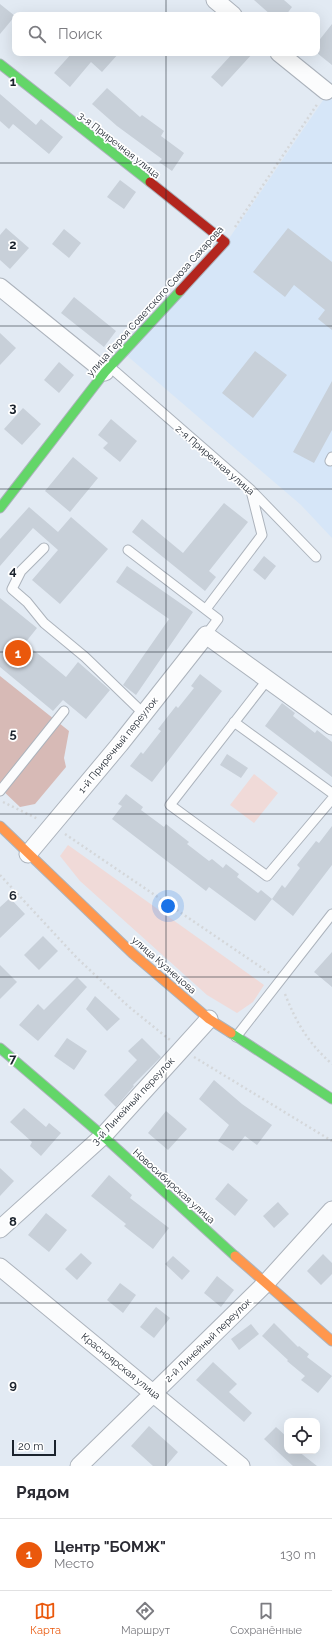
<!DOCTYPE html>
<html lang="ru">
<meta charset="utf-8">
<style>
body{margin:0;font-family:Raleway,sans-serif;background:#f7f7f7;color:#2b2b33}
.controls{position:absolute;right:12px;bottom:12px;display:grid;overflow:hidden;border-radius:8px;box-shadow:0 4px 16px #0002}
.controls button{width:36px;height:36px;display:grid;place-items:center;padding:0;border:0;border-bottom:1px solid #e1e1e2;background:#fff;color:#2b2b33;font:20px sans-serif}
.scale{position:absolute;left:12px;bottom:10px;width:44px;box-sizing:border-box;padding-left:4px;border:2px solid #1b232d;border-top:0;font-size:11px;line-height:14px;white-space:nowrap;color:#1b232d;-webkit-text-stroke:3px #fff;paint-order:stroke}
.you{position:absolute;left:168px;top:906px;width:14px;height:14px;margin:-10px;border:3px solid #fff;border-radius:50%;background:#1a73e8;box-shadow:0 0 0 6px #1a73e833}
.badge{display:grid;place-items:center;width:26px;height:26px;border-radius:50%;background:#ea580c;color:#fff;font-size:13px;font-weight:700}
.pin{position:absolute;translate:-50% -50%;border:2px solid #fff;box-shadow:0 1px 4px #0006}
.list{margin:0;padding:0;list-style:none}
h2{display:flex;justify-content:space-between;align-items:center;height:52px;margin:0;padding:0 16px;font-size:17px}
h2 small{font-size:13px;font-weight:400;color:#7c7c81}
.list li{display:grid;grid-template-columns:26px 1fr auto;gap:12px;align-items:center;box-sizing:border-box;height:72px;padding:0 16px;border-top:1px solid #e1e1e2}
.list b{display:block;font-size:15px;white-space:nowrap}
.list p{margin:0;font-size:13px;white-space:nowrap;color:#7c7c81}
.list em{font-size:13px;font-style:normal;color:#7c7c81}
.icon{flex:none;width:22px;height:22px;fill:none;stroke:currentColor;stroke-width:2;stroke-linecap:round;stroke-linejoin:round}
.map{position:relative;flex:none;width:332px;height:1466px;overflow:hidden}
.search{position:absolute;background:#fff;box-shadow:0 4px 16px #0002;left:12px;right:12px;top:12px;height:44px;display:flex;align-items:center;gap:10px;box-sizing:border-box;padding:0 14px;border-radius:8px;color:#7c7c81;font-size:15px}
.sheet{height:124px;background:#fff}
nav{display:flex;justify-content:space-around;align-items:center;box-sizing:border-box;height:56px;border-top:1px solid #e1e1e2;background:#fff;font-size:11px;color:#7c7c81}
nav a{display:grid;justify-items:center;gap:2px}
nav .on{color:#ea580c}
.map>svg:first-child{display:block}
.built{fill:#d6e6f8}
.green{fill:#f0dad8}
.forest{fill:#d7bab6}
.building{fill:#c8d0d9}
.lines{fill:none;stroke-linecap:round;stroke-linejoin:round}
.lane-casing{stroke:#acb3bc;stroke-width:11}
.street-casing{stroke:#acb3bc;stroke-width:19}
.fast-casing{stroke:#acb3bc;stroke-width:11}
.slow-casing{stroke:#acb3bc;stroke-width:11}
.jam-casing{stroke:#acb3bc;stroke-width:11}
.path{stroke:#d4d7da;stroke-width:2.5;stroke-dasharray:2 3;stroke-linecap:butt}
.lane{stroke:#fbfcfd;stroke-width:9}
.street{stroke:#fbfcfd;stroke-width:17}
.fast{stroke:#63d668;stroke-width:9}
.slow{stroke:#ff974d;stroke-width:9}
.jam{stroke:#b3261e;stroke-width:9}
.grid{fill:none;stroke:#1b232d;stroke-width:1;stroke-opacity:0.55}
.labels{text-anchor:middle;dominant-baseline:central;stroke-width:3.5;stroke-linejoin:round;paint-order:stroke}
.street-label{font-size:10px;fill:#1b232d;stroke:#fff}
.grid-label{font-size:13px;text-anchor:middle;font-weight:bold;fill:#1b232d;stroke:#fff;stroke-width:3.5;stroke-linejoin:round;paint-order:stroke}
</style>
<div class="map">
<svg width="332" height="1466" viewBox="0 0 332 1466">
<rect width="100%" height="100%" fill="#e2eaf3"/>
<path class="built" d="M332,87V538L301,505L125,354L226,243Z"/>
<path class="green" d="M254,774L278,793L254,823L230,805Z
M68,845L264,985L253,1002L237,1013L207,995L80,881L60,856Z"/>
<path class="forest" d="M0,676L69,731L64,758L66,767L35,804L20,807L0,788Z"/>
<path class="building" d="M254,0H284L292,7L286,15H271Z
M0,4L15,16L0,34Z
M332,24V65L317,53V43Z
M72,53H119L102,72L91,62L70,87L54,73Z
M233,53H253L222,87L211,77Z
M107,88L140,117L142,115L164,131L161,136L184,153L172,171L159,162L162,159L117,126L92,104Z
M0,94L36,125L41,119L63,137L49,154L13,124L9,129L0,121Z
M120,180L136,192L124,209L107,197Z
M6,228L29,248L10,269L0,260V235Z
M288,228L332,262V330L318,319L325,310L294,285L285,297L253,272Z
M64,229L81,243L69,258L52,244Z
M74,297L116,331L104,347L61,313Z
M0,333L16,348L0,365Z
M255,351L287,375L253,418L222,393Z
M59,362L74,375L59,393L44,380Z
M332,381V430L314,463L293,452Z
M23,408L41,424L22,445L4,429Z
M111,419L137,441L120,462L103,448L108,443L98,435Z
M73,457L98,478L70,512L45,491Z
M224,503L248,522L209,571L216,577L205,591L132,532L142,519L183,553Z
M29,507L58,532L71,517L108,549L60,604L32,580L58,550L33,528L0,566V539Z
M264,556L276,566L265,580L253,570Z
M127,566L193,612L136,695L123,685L169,619L116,582Z
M0,598L37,628L25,643L66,677L78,662L110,690L86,719L63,700L53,711L0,667Z
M200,674L222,691L152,782L130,766L141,752L143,754L161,731L158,729L176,706L178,708L194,688L191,686Z
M282,703L295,713L293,716L315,733L317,730L332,742V777L265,726Z
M227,754L248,768L241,778L220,765Z
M126,794L143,807L141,810L164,827L166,824L189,842L187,844L209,861L212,859L223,868L226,864L239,874L237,877L258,893L261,890L272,899L255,921L209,887L206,891L112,819L122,806L118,804Z
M332,826V865L293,916L272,899L282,885L285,888L300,868L297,865L316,841L319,843Z
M10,898L25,914L0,938V907Z
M43,936L58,951L39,970L24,955Z
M332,952V987L314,972Z
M0,965L17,982L0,999Z
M77,977L87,987L38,1041L19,1025L38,1004L44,1010Z
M95,996L120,1019L107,1031L86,1009Z
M67,1038L87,1051L74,1070L54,1056Z
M142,1038L161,1057L133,1085L134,1086L116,1107L104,1095L137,1060L128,1051Z
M214,1080L242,1104L272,1125L257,1145L245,1136L233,1151L218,1141L229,1125L199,1099Z
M24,1108L46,1127L49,1123L61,1133L41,1156L30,1146L32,1142L10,1122Z
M166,1111L187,1129L168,1150L148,1133Z
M0,1168L14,1181L0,1196Z
M109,1175L132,1195L130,1198L169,1228L153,1249L124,1226L126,1224L91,1196Z
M228,1183L248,1200L235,1216L215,1199Z
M278,1202L289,1214L274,1228L263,1216Z
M46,1213L67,1230L49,1252L28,1235Z
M81,1253L92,1263L77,1280L65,1269Z
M323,1254L332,1263V1274L321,1285L307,1271Z
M173,1256L190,1271L182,1280L165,1264Z
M217,1276L234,1290L221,1307L204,1293Z
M120,1283L136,1295L123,1313L107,1300Z
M156,1307L170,1318L154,1338L140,1327Z
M274,1323L298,1347L299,1346L309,1354L307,1357L332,1376L318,1393L301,1380L305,1376L287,1361L288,1360L262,1336Z
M251,1324L259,1334L239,1350L231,1339Z
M213,1362L237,1384L229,1392L252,1413L244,1422L196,1380Z
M149,1426L178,1452L166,1466H153L131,1446Z
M276,1427L287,1437V1451H298L317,1466H293L264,1439Z"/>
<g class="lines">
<g class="lane-casing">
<path id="lane" d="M110,367L251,490L316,557
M330,461L332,457
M44,548L21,571L12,589L27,602L44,623L85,657L144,714
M128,550L218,619L206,635
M206,609L262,535L251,491
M268,679L170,805L267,876L332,799
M234,722L332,793
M0,791L64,711
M236,1037L332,914"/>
</g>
<g class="street-casing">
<path id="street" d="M215,0L233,15
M279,53L326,91
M0,287L105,372
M28,854L120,744L206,635L332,726
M0,1229L103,1136L209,1019
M0,1267L241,1466
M79,1466L265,1284L332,1210"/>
</g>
<g class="fast-casing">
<path id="fast" d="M0,64L150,182
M0,508L105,372L180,291
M231,1033L332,1099
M0,1048L103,1136L235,1256"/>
</g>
<g class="slow-casing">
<path id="slow" d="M0,826L132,953L209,1019L231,1033
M235,1256L332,1341"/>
</g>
<g class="jam-casing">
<path id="jam" d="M150,182L225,242L180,291"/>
</g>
<path class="path" d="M235,227L318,103
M3,802L38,819
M65,834L271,974
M0,875L77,958L128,1006L170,1040
M285,994C296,1022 308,1043 332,1064
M194,1057L332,1141"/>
<use href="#lane" class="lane"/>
<use href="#street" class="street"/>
<use href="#fast" class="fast"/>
<use href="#slow" class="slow"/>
<use href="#jam" class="jam"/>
</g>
<path class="grid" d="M166,0V15M166,53V1466M0,163H332M0,326H332M0,489H332M0,652H332M0,814H332M0,977H332M0,1140H332M0,1303H332"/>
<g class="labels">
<g class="street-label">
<text transform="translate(119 145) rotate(38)">3-я Приречная улица</text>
<text transform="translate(155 301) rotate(-48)">улица Героя Советского Союза Сахарова</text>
<text transform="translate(215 460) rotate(41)">2-я Приречная улица</text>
<text transform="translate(118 745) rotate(-51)">1-й Приречный переулок</text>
<text transform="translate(164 965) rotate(41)">улица Кузнецова</text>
<text transform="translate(133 1101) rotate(-47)">3-й Линейный переулок</text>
<text transform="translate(174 1186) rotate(42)">Новосибирская улица</text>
<text transform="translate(208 1340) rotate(-44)">2-й Линейный переулок</text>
<text transform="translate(121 1366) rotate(39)">Красноярская улица</text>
</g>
</g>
<g class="grid-label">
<text x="13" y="86">1</text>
<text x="13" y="249">2</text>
<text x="13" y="412">3</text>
<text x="13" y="575">4</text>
<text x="13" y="738">5</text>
<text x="13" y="900">6</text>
<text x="13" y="1063">7</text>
<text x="13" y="1226">8</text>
<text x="13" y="1389">9</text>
</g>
</svg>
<div class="controls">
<button><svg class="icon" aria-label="locate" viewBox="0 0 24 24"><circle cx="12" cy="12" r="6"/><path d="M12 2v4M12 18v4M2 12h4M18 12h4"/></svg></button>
</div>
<div class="scale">20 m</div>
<div class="you"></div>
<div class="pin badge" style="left:18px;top:653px">1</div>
<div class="search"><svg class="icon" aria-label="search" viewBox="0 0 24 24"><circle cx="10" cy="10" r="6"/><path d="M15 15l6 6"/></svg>Поиск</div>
</div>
<section class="sheet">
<h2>Рядом<small></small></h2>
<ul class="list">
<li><span class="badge">1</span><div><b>Центр &quot;БОМЖ&quot;</b><p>Место</p></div><em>130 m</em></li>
</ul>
</section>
<nav>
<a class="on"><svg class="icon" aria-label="map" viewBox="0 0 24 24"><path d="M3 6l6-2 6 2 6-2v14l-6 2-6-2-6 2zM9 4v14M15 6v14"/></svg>Карта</a>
<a><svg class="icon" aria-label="directions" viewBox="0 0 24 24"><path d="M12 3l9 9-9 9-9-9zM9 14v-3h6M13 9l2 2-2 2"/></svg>Маршрут</a>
<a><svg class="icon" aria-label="saved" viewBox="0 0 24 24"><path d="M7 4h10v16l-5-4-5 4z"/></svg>Сохранённые</a>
</nav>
